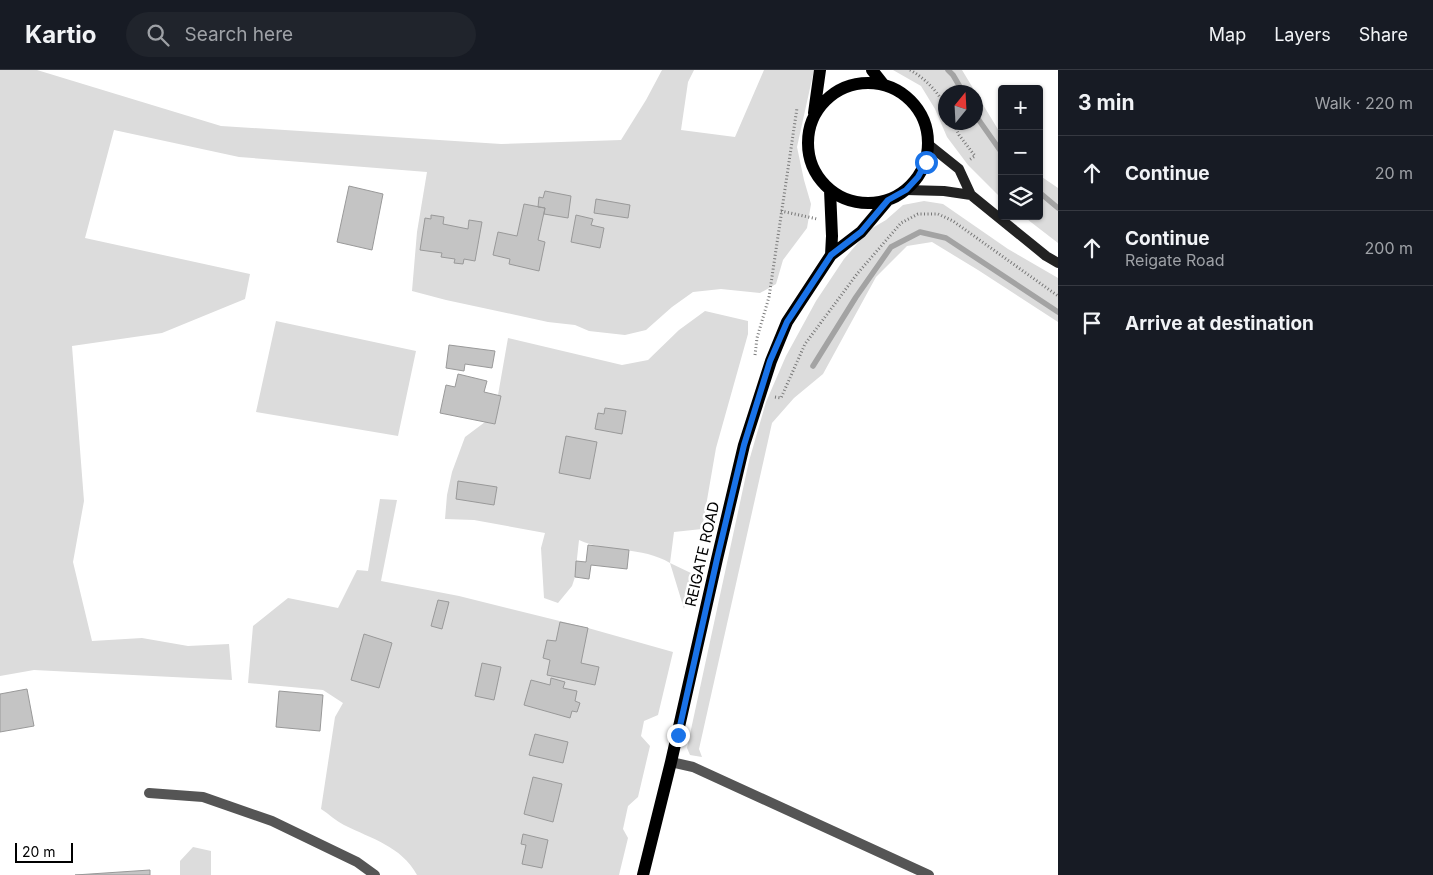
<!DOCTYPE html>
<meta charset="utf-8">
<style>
body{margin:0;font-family:Inter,sans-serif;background:#20242c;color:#f1f3f6}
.controls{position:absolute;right:15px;top:15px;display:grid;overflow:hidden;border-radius:5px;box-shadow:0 1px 4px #0004}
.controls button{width:45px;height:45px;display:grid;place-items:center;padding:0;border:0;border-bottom:1px solid #363941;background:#171b24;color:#f1f3f6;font:25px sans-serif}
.compass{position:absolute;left:938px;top:15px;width:45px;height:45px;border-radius:50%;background:#171b24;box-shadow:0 1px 4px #0004;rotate:18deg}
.scale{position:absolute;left:15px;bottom:12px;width:58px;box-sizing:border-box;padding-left:5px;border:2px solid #000;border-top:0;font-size:14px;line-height:18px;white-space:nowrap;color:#000;-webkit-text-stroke:4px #fff;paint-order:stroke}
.stop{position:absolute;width:15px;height:15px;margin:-11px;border:4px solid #1a73e8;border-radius:50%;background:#fff}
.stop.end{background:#1a73e8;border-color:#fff;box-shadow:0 1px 5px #0008}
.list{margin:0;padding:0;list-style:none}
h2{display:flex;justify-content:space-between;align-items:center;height:65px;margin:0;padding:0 20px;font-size:21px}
h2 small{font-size:16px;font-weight:400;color:#9ea1a6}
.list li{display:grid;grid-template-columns:32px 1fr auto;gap:15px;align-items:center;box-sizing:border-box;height:75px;padding:0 20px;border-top:1px solid #363941}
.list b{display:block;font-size:19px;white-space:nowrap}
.list p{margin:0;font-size:16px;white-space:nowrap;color:#9ea1a6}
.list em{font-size:16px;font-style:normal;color:#9ea1a6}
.icon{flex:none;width:28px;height:28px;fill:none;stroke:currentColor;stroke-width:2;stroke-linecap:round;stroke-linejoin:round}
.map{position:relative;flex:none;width:1058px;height:805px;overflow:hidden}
header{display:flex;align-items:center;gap:30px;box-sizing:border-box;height:70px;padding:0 25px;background:#171b24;border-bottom:1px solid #363941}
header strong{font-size:24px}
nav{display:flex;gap:28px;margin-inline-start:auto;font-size:18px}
.search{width:350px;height:45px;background:#20242c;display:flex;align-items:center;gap:12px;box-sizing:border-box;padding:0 18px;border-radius:28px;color:#9ea1a6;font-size:19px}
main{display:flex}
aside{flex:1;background:#171b24}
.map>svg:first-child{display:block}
.green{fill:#dcdcdc;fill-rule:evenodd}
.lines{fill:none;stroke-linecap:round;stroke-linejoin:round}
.stream{stroke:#a3a3a3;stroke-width:5.5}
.building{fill:#c4c4c4;stroke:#999}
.path{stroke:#777;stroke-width:3;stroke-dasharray:1 2.5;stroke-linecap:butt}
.lane{stroke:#555;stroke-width:10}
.secondary{stroke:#222;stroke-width:10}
.primary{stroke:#000;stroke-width:12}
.route{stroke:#1a73e8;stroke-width:6}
.labels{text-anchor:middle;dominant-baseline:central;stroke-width:5;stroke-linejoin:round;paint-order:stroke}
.street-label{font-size:15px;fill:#000;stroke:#fff}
</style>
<header>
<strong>Kartio</strong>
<div class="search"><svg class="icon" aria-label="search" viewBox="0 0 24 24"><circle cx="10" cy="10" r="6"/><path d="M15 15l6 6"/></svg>Search here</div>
<nav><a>Map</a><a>Layers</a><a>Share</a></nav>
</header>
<main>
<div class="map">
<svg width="1058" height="805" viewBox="0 0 1058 805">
<rect width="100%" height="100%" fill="#fff"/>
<path class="green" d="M0,0H37L221,56L501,74L621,70L646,30L662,0H694L688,12L681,60L735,67L764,0H814L797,77L804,110L811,134L807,158L783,190L776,214L760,223L721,219L693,222L672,237L646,260L625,265L589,261L575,255L548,252L446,230L412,221L417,162L427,102L239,87L114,60L85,168L250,204L245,229L162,263L72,276L84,431L73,492L92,571L142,568L188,576L229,574L232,610L34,600L0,606Z
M893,0H962L1002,66V129L968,95L947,67L935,39L921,16ZM946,22H976V52H946Z
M1039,105L1058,118V173L1023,146H1039Z
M924,131L943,134L1008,179L1058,208V252L978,200L932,172L907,176L876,207L823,304L794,328L772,353L699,679L702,687L690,685L687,678L749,391L766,332L786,286L816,231L844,189L869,160L886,150L903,135Z
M705,241L748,251V264L716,378L702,459L674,462L670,493L693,504L684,539L670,493C642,476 607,483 579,470L575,507L572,516L558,533L544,528L541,478L545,463L474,450L445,449L447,425L452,402L465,367L485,352L495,354L501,326L498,325L508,268L622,295L648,290L679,260Z
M276,251L416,281L398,366L256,342Z
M380,429L397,430L381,511L459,526L588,558L673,582L658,645L644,651L641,666L650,676L638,727L628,736L623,759L628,768L619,805H417C401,776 372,769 344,755C336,751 329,744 321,739L335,647L343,633L323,620L248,613L253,556L288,528L338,538L357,500L368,501Z
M193,777L211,781V805H180V791Z"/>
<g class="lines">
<path class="stream" d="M948,0L953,5L963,22
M976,46L1002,83
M1039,122L1058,138
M813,296L856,227L891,177L920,162L946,168L1058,242"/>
</g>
<path class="building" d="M349,116L383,124L372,180L337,172Z
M545,121L571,126L568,148L544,144L545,138L538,137L539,127L543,128Z
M596,129L630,135L628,148L594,143Z
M524,134L545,138L538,170L545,172L539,201L509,194L510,189L493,185L498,162L517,166Z
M431,145L444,147L443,154L468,159L469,150L482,152L475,191L464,189L463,194L454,193L455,189L441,187L442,183L420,180L425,148L431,149Z
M576,145L593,149L591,155L604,158L600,178L571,172Z
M449,275L495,281L492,298L465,294L464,301L446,298Z
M458,304L487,311L484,322L501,326L495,354L440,343L446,315L455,317Z
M605,338L626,341L622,364L595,359L598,343L604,344Z
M566,366L597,372L590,409L559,403Z
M458,411L497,417L494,435L456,429Z
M588,475L629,480L627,499L591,495L589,509L575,507L576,491L586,492Z
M438,530L449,532L442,559L431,556Z
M560,552L588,558L581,593L599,597L595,615L547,605L550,590L543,588L547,570L556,571Z
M364,564L392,573L379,618L351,610Z
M482,593L501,597L494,630L475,626Z
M551,608L565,612L563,618L577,621L575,631L580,633L577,642L572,641L570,648L524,635L531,610L550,615Z
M27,619L34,656L0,662V624Z
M279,621L323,625L320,661L276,657Z
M535,664L568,672L563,693L529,685Z
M533,707L562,714L553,752L524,744Z
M523,764L548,770L542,798L522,794L526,775L521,774Z
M150,800V805H75Z"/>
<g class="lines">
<path class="path" d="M910,0C925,8 938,22 946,37
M953,52L959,65L975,86L969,90
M781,141L817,149
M755,285L757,268L769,227L797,38
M775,327L781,328L805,274L857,204L901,153L918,144H938L953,151L1058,226"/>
<path class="lane" d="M671,692L693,697L929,805
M149,723L203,727L272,751L357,792L375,805"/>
<path class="secondary" d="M929,75L959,99L971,125L1046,186L1058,193
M906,120L944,121L971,125"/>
<path class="primary" d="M872,0L883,14
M808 73a60 60 0 1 1 120 0a60 60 0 1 1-120 0Z
M814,43L820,0
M830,120L832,166L831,185
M643,805L671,692L717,489L744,375L771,291L787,252L831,185L861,162L888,130"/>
</g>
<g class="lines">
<path class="route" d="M678,665L717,489L744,375L770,291L787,252L831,185L861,162L888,130L906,120L918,107L926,92"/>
</g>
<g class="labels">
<g class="street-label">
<text transform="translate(702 484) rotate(-77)">REIGATE ROAD</text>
</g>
</g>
</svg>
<div class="controls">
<button>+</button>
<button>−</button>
<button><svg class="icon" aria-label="layers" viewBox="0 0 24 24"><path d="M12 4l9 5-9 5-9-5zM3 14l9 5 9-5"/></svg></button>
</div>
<svg class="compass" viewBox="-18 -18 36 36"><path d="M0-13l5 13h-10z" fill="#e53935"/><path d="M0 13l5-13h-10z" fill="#9ea1a6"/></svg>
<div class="scale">20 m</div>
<div class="stop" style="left:926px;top:92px"></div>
<div class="stop end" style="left:678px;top:665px"></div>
</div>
<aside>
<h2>3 min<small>Walk · 220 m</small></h2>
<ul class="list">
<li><svg class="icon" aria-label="ahead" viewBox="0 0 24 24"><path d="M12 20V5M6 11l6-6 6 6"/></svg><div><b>Continue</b></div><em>20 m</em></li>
<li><svg class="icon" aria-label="ahead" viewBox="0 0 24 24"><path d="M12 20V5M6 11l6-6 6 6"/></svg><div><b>Continue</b><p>Reigate Road</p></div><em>200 m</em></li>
<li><svg class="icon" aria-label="arrive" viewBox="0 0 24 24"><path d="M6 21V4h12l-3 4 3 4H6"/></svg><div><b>Arrive at destination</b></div></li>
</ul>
</aside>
</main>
